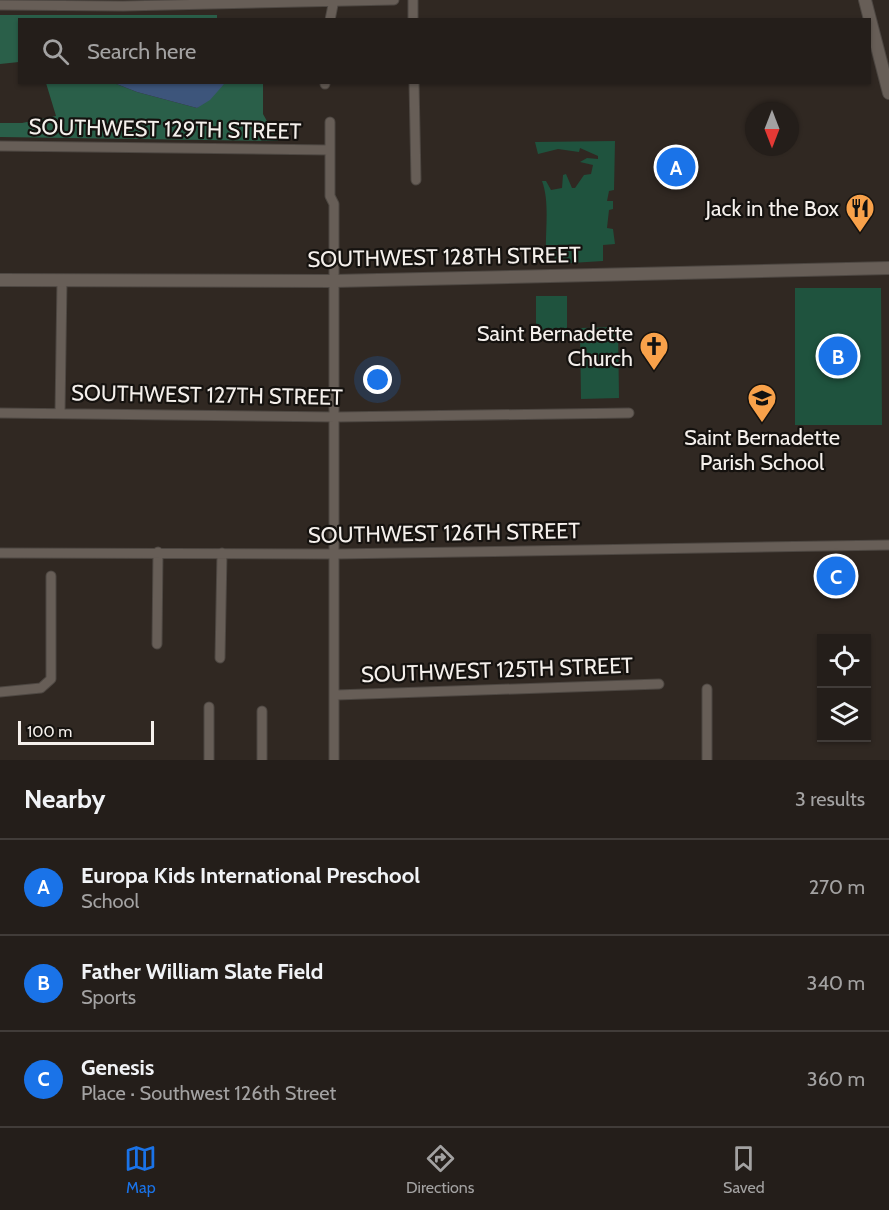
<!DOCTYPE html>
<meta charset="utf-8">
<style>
body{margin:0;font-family:Cabin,sans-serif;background:#2c2723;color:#f1f3f6}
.controls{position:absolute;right:18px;bottom:18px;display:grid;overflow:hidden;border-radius:0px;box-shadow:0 2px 4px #0004}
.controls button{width:54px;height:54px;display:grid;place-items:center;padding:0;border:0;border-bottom:2px solid #413c39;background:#241e1a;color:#f1f3f6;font:30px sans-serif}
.compass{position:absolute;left:745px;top:102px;width:54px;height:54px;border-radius:50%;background:#241e1a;box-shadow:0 2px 4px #0004;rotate:180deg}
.scale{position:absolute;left:18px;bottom:15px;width:136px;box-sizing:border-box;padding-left:6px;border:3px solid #f5f0ec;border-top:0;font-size:16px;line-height:21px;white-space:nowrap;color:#f5f0ec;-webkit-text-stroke:4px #15120f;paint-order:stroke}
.you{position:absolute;left:378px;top:380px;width:21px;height:21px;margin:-15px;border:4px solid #fff;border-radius:50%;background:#1a73e8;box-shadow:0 0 0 9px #1a73e833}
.badge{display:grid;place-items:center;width:39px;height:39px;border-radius:50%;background:#1a73e8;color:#fff;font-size:20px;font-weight:700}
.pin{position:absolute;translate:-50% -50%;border:3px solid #fff;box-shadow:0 2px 6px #0006}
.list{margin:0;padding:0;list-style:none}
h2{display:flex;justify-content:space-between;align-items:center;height:78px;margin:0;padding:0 24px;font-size:26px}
h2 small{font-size:20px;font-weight:400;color:#a3a2a2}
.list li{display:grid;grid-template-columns:39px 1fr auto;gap:18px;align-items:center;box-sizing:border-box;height:96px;padding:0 24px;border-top:2px solid #413c39}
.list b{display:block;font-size:22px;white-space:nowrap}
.list p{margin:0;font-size:20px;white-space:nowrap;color:#a3a2a2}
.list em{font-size:20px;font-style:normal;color:#a3a2a2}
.icon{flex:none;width:33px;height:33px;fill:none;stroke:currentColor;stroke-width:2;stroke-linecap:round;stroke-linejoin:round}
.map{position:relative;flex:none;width:889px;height:760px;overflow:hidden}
.search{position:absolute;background:#241e1a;box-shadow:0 2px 4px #0004;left:18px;right:18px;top:18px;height:66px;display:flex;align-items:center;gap:15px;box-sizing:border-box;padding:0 21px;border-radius:0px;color:#a3a2a2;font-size:22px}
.sheet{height:366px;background:#241e1a}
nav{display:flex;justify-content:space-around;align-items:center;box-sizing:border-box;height:84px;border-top:2px solid #413c39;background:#241e1a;font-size:16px;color:#a3a2a2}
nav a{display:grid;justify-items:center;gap:3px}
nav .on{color:#1a73e8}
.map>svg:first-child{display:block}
.green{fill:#1f533e}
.forest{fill:#2a5f49}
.water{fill:#3d557b}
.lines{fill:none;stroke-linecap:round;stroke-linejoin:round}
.minor-casing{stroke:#4d4742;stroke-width:11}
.secondary-casing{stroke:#4d4742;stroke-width:14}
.minor{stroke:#675e57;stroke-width:9}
.secondary{stroke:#675e57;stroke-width:12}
.labels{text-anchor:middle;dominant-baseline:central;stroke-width:4.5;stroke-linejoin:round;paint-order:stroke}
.street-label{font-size:22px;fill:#f5f0ec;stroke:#15120f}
.poi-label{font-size:22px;fill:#f5f0ec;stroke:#15120f;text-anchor:end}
</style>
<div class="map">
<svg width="889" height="760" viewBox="0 0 889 760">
<rect width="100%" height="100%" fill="#302822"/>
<path class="green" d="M615,141L614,190L609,191L607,201H613V209L609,210L607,228L613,229L615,244L603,245V261L555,264L554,256L546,255C545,231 550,202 542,181H546L551,190L562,188L563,175L566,174L572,188H575L584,175L591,174L593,165L580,162L587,158L598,159V156L580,148L579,152L558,149L538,154L535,142Z
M795,288H881L882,425H795Z
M536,296H567V336L536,337Z
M618,327L619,398L581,399L580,328Z"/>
<path class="forest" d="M0,15H217V19L20,20L19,62L0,64Z
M263,82V114L278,141L0,137V123H22L56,116L46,83H114L137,92L197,108L225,83Z"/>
<path class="water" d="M114,83L225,82V83L210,100L197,108L137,92Z"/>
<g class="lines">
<g class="minor-casing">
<path id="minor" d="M413,0V20
M0,5L123,6L394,0
M330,20L334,0
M414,82L416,180
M325,84V82
M330,122V196L334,204V760
M0,146L330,150
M0,413L336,417L629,413
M60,413L62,280
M0,553L336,554L889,545
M157,644L158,552
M220,658L222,553
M707,689V760
M0,692L41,688L51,679V576
M336,695L659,684
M262,711V760
M209,760V707"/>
</g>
<g class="secondary-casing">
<path id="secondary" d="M865,0L889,93
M0,280L334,281L889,268"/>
</g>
<use href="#minor" class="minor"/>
<use href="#secondary" class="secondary"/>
</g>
<defs>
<g id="restaurant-pin" transform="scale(1.5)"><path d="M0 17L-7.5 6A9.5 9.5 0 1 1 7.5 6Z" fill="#f8a14a" stroke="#15120f"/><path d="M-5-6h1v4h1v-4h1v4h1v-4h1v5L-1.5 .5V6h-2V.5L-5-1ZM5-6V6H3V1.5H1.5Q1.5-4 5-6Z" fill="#111"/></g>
<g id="church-pin" transform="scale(1.5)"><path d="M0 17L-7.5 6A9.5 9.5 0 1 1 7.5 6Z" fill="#f8a14a" stroke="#15120f"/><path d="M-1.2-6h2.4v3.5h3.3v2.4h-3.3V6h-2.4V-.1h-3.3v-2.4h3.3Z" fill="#111"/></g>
<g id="school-pin" transform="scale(1.5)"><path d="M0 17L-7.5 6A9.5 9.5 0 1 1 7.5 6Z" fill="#f8a14a" stroke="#15120f"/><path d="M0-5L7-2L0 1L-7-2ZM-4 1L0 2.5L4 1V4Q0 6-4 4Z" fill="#111"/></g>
</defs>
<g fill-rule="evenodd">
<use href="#restaurant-pin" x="860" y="208"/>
<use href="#church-pin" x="654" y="346"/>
<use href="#school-pin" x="762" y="398"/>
</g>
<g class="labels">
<g class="street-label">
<text transform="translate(165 129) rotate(1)">SOUTHWEST 129TH STREET</text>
<text transform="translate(444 257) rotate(-1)">SOUTHWEST 128TH STREET</text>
<text transform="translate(207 395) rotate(1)">SOUTHWEST 127TH STREET</text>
<text transform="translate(444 533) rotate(-1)">SOUTHWEST 126TH STREET</text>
<text transform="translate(497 670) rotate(-2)">SOUTHWEST 125TH STREET</text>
</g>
<g class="poi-label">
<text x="839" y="208">Jack in the Box</text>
<text x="633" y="333">Saint Bernadette<tspan x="633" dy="25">Church</tspan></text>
<text x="762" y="437" text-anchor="middle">Saint Bernadette<tspan x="762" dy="25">Parish School</tspan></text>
</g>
</g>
</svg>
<div class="controls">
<button><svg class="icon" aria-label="locate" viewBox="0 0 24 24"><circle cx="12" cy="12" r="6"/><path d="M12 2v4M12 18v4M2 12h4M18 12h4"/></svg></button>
<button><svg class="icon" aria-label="layers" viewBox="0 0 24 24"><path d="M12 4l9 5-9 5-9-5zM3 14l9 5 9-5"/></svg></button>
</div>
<svg class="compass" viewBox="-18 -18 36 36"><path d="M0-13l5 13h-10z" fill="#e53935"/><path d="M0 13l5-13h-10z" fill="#a3a2a2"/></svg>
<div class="scale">100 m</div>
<div class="you"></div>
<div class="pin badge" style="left:676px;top:167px">A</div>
<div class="pin badge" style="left:838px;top:356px">B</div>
<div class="pin badge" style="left:836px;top:576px">C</div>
<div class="search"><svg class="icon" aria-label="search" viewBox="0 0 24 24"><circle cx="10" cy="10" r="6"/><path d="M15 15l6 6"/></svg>Search here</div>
</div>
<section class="sheet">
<h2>Nearby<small>3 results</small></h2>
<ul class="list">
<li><span class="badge">A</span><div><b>Europa Kids International Preschool</b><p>School</p></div><em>270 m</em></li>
<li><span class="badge">B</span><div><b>Father William Slate Field</b><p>Sports</p></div><em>340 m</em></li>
<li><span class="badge">C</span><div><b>Genesis</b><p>Place · Southwest 126th Street</p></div><em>360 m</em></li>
</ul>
</section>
<nav>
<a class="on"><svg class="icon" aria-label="map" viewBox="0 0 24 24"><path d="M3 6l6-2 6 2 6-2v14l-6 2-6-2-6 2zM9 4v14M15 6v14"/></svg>Map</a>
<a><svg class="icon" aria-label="directions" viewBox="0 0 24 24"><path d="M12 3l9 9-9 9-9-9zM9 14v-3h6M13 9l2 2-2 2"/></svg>Directions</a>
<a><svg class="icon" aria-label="saved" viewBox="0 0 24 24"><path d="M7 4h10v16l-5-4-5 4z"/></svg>Saved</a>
</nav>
